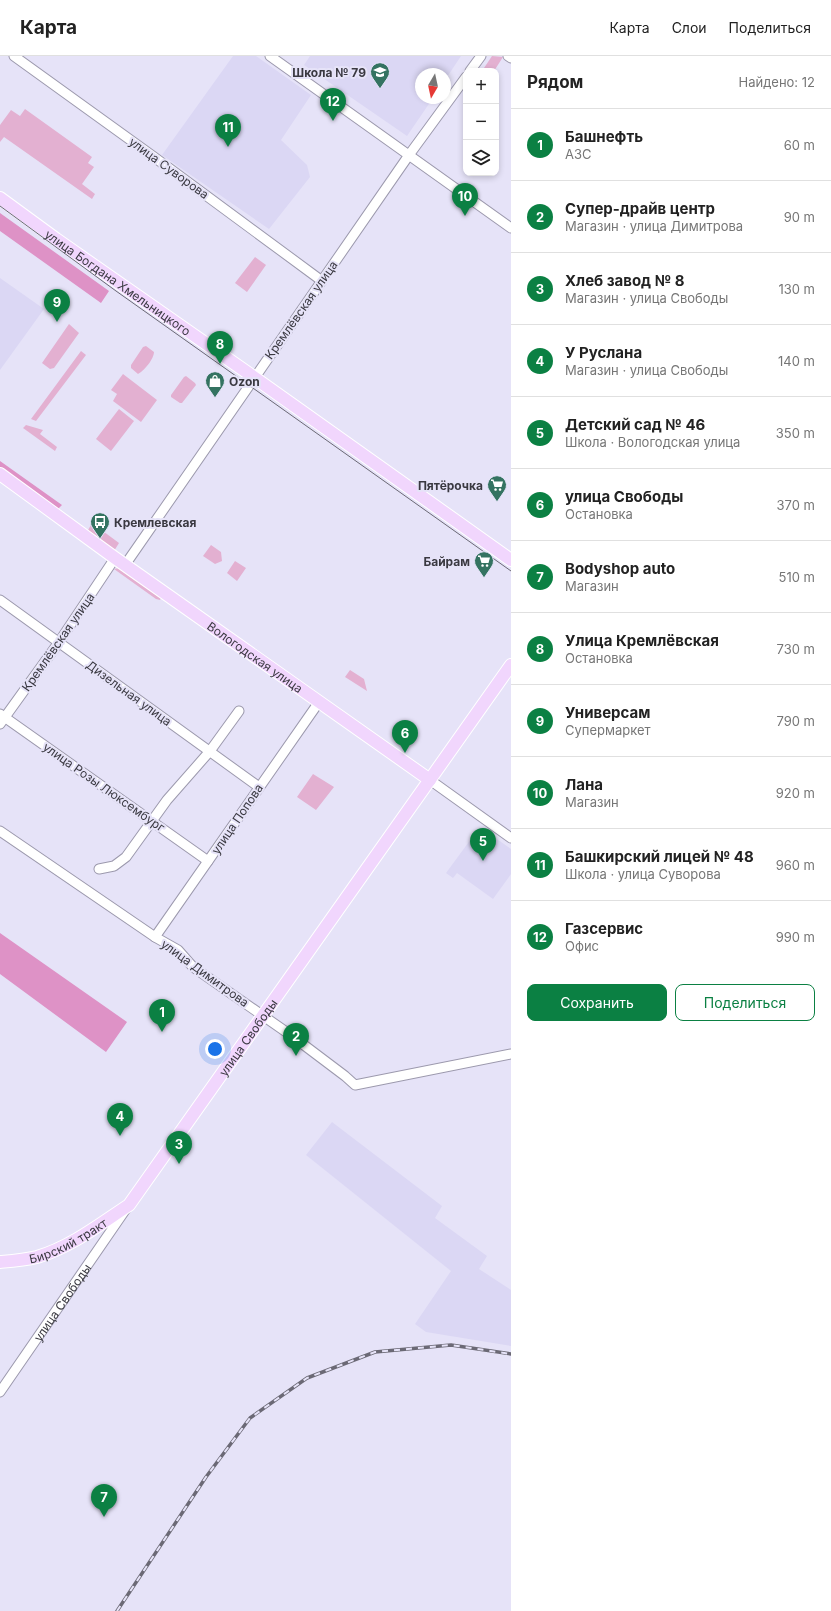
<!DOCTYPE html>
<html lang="ru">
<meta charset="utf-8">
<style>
body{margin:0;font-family:Inter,sans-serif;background:#f6f6f6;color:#222}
.controls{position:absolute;right:12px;top:12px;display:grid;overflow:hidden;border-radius:8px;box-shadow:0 2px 6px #0003}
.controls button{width:36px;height:36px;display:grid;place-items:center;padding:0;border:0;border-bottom:1px solid #e0e0e0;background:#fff;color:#222;font:20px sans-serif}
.compass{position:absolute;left:415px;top:12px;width:36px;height:36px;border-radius:50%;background:#fff;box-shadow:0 2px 6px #0003;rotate:189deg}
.you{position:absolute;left:215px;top:993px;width:14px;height:14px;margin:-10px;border:3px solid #fff;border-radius:50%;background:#1a73e8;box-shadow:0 0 0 6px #1a73e833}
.badge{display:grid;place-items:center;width:26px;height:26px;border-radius:50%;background:#0b8043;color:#fff;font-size:13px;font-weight:700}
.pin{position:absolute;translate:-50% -33px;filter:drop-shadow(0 1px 2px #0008)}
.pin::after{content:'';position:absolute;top:21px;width:14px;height:12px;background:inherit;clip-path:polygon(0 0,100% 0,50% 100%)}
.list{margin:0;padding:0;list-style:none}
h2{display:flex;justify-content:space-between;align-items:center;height:52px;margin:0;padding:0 16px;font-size:17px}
h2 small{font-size:13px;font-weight:400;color:#767676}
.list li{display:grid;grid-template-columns:26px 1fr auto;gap:12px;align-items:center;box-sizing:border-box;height:72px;padding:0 16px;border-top:1px solid #e0e0e0}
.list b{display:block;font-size:15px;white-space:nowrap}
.list p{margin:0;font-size:13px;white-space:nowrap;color:#767676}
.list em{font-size:13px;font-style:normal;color:#767676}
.actions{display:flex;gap:8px;padding:12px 16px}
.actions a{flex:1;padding:9px 0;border:1px solid #0b8043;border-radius:8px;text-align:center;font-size:14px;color:#0b8043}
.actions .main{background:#0b8043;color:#fff}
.icon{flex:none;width:22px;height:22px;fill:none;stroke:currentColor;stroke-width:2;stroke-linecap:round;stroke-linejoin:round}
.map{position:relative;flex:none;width:511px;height:1555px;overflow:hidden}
header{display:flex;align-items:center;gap:24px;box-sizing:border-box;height:56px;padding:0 20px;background:#fff;border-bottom:1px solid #e0e0e0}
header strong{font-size:19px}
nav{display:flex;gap:22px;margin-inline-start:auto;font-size:14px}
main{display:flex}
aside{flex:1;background:#fff}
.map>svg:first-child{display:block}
.built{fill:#dbd7f4}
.green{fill:#e3b0d1}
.forest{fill:#de92c6}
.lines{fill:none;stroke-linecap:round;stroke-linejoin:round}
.minor-casing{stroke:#9c99ad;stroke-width:11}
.major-casing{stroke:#fff;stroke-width:14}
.minor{stroke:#fff;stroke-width:9}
.major{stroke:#f1d6fd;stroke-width:12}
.tram{stroke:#6b6975;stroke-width:1}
.rail-casing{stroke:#6b6975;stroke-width:3.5}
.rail{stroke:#e6e3f8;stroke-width:2;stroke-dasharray:6;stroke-linecap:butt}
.labels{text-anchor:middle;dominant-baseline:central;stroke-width:4;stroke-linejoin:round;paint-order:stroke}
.poi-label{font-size:12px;font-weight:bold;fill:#3a3941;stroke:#e6e3f8;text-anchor:end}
.street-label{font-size:12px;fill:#3a3941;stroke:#e6e3f8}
</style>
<header>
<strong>Карта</strong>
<nav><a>Карта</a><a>Слои</a><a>Поделиться</a></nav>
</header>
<main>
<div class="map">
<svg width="511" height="1555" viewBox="0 0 511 1555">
<rect width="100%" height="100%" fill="#e6e3f8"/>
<path class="built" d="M233,0H256L311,39L281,84L307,109L310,121L269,173L162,99Z
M310,0H461L445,24V18H421V42H433L407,80L304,9Z
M0,222L44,253L0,314Z
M484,774L511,793V818L493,843L457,817L453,822L446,817L471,783L475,786Z
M332,1066L442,1150L435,1162L487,1200L479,1213L511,1234V1290L426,1276L415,1268L451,1215L306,1099Z"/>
<path class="green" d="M492,0L503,1L494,15H482Z
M25,53L92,101L88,107L94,111L82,128L95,138L92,143L4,81L0,86V69L11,54L20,60Z
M255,201L266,209L247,236L235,227Z
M69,268L79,277L54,312L50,313L42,307Z
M146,290L154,296C154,303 144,315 138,318L131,312V309L143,291Z
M81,295L86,299L36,365L31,363Z
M123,318L157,344L141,366L113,345L117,338L111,334Z
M186,320L195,327L196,329L182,347H180L171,341V339L184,321Z
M119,353L134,365L111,395L96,383Z
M26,369L43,374L40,378L57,391L55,395L23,372Z
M92,467L119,487L114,495L87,476Z
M211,489L221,496L222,505L215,508L203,500Z
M235,505L246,512L237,525L227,517Z
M119,512L161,542L160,544L156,543L114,513Z
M350,614L364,623L367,635L345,621Z
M313,718L334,731L316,754L297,741Z"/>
<path class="forest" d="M0,157L109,235L101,247L0,175Z
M0,405L62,449L58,453L0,411Z
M0,877L127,966L106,996L0,918Z"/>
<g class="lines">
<g class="minor-casing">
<g id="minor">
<path d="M14,0L154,101L322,225"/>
<path d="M270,0L511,172"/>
<path d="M508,0L511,2"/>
<path d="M470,15L481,0"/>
<path d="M125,509L409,99L466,21"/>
<path d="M0,544L259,731"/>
<path d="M0,658L208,805"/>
<path d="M0,668L59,586L115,502"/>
<path d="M430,724L511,782"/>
<path d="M0,775L155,881L178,894L193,911L292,980L345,1020L355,1029L511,998"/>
<path d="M99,813L114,810L126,801L167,744L210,695L239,655"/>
<path d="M155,881L319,646"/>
<path id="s1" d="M0,1336L126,1153"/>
</g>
</g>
<g class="major-casing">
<g id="major">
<path id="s2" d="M0,142L56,183L248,317L511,504"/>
<path id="s3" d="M0,418L115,502L430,724"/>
<path id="s4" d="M0,1206C12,1205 25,1204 37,1201C71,1191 100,1168 129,1149L511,609"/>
</g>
</g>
<use href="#minor" class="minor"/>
<use href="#major" class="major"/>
<path class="tram" d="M0,150L116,235L511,515"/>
<g class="rail-casing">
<path id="rail" d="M117,1555L206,1421L250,1362L307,1322L375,1296L451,1289L511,1298"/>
</g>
<use href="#rail" class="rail"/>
</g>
<defs>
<g id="school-pin" transform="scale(1)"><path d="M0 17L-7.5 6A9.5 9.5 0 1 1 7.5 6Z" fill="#347361" stroke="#e6e3f8"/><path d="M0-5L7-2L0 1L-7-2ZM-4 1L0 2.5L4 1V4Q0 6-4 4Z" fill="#fff"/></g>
<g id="shop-pin" transform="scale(1)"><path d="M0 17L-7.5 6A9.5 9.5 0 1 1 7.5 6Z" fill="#347361" stroke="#e6e3f8"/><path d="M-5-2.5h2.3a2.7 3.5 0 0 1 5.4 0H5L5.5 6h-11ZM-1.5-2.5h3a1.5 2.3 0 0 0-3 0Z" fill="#fff"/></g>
<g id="supermarket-pin" transform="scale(1)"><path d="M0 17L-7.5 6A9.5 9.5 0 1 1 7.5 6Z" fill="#347361" stroke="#e6e3f8"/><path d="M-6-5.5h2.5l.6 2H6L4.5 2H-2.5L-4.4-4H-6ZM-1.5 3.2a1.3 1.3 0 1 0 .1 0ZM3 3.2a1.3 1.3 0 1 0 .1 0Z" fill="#fff"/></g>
<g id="bus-pin" transform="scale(1)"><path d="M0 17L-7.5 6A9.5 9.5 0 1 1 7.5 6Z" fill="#347361" stroke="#e6e3f8"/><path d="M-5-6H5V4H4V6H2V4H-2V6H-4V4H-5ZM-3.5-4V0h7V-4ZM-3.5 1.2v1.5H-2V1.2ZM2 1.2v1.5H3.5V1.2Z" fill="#fff"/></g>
</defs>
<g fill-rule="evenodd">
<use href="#school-pin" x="380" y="16"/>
<use href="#shop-pin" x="215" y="325"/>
<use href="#supermarket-pin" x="497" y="429"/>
<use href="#bus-pin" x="100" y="466"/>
<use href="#supermarket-pin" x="484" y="505"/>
</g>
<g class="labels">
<g class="poi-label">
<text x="366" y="16">Школа № 79</text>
<text x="229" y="325" text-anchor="start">Ozon</text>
<text x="483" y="429">Пятёрочка</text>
<text x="114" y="466" text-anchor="start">Кремлевская</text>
<text x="470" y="505">Байрам</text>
</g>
<g class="street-label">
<text transform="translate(169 112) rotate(36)">улица Суворова</text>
<text stroke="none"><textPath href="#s2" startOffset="145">улица Богдана Хмельницкого</textPath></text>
<text transform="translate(301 254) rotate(-55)">Кремлёвская улица</text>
<text transform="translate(58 586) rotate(-55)">Кремлёвская улица</text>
<text stroke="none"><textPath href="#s3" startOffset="314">Вологодская улица</textPath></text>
<text transform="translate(129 637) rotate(36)">Дизельная улица</text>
<text transform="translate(104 731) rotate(35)">улица Розы Люксембург</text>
<text transform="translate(237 763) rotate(-56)">улица Попова</text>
<text transform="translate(205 917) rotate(36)">улица Димитрова</text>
<text stroke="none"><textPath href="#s4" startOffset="349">улица Свободы</textPath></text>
<text stroke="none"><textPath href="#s4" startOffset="72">Бирский тракт</textPath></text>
<text stroke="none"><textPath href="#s1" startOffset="109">улица Свободы</textPath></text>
</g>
</g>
</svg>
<div class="controls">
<button>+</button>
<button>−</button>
<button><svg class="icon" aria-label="layers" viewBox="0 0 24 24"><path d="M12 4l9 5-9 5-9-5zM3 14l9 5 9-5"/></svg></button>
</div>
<svg class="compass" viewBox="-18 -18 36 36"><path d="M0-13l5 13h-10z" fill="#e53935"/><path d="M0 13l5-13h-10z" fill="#767676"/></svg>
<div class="you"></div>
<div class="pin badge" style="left:162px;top:976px">1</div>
<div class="pin badge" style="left:296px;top:1000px">2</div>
<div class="pin badge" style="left:179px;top:1108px">3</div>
<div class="pin badge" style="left:120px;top:1080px">4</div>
<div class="pin badge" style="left:483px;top:805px">5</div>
<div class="pin badge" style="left:405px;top:697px">6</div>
<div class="pin badge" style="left:104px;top:1461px">7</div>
<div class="pin badge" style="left:220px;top:308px">8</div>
<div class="pin badge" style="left:57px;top:266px">9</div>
<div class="pin badge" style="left:465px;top:160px">10</div>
<div class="pin badge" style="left:228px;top:91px">11</div>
<div class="pin badge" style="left:333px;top:65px">12</div>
</div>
<aside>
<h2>Рядом<small>Найдено: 12</small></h2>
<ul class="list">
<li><span class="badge">1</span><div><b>Башнефть</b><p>АЗС</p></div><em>60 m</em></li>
<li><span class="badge">2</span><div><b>Супер-драйв центр</b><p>Магазин · улица Димитрова</p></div><em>90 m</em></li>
<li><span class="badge">3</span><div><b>Хлеб завод № 8</b><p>Магазин · улица Свободы</p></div><em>130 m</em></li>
<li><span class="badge">4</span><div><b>У Руслана</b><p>Магазин · улица Свободы</p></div><em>140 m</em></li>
<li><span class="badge">5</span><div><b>Детский сад № 46</b><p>Школа · Вологодская улица</p></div><em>350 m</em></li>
<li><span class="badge">6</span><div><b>улица Свободы</b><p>Остановка</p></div><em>370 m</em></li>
<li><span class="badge">7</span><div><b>Bodyshop auto</b><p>Магазин</p></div><em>510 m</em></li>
<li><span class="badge">8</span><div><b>Улица Кремлёвская</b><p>Остановка</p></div><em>730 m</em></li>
<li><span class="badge">9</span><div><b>Универсам</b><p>Супермаркет</p></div><em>790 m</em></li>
<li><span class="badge">10</span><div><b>Лана</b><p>Магазин</p></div><em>920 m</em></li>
<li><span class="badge">11</span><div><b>Башкирский лицей № 48</b><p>Школа · улица Суворова</p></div><em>960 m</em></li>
<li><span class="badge">12</span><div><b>Газсервис</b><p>Офис</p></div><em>990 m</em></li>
</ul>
<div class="actions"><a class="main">Сохранить</a><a>Поделиться</a></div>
</aside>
</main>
